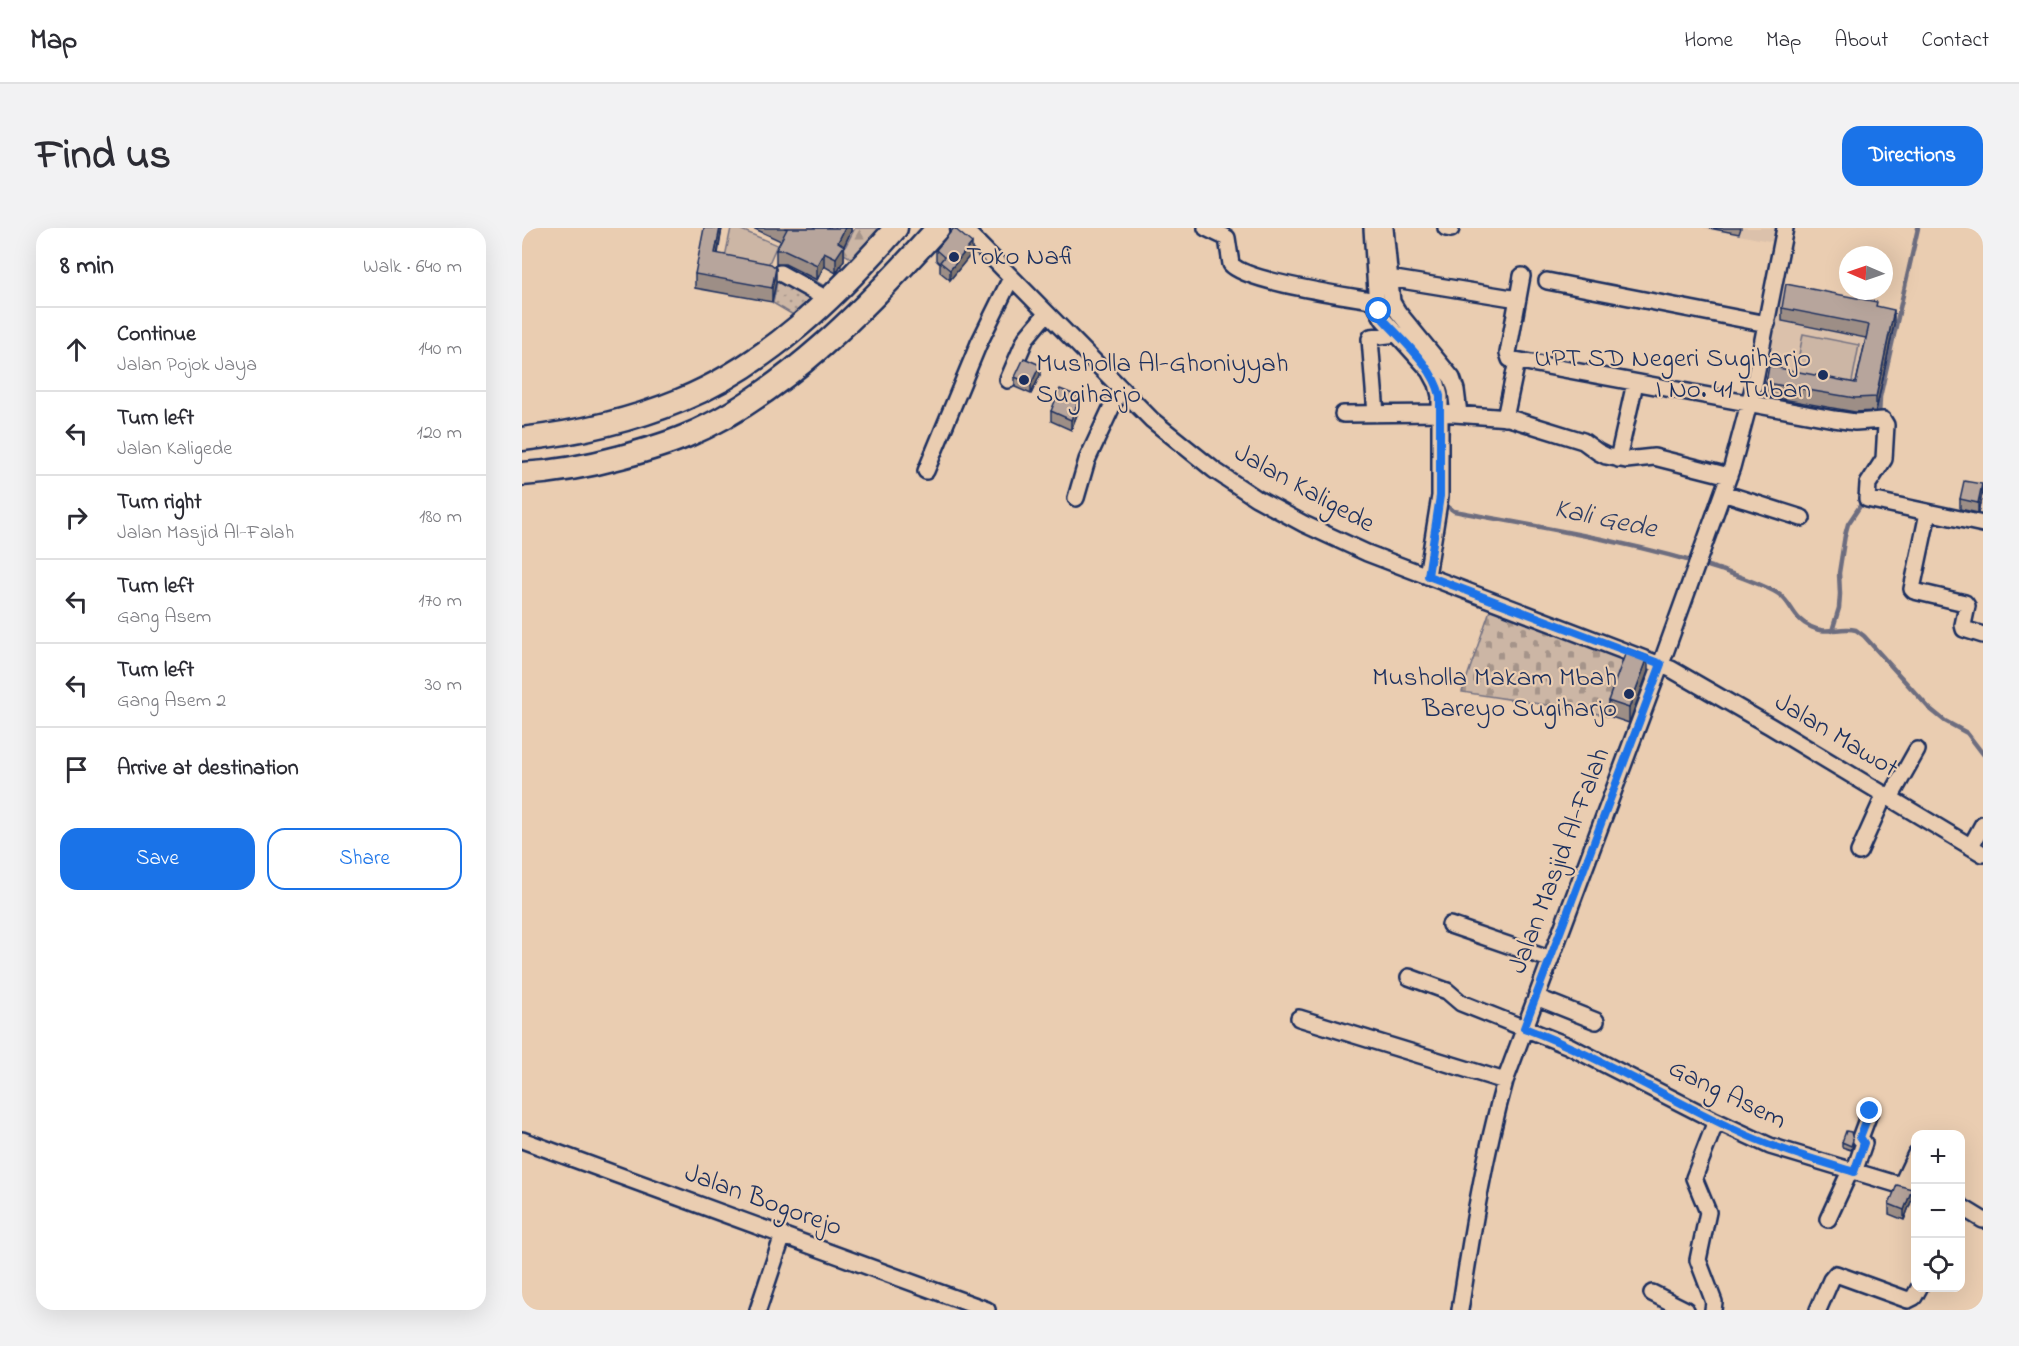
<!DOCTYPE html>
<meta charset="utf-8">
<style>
body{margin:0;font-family:"Indie Flower",sans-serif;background:#f2f2f3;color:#2b2b33}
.controls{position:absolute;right:18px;bottom:18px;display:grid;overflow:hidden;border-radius:12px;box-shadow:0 6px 24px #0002}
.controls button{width:54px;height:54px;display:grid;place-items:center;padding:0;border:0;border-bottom:2px solid #e1e1e2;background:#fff;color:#2b2b33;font:30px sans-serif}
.compass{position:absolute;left:1317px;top:18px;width:54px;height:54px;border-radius:50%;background:#fff;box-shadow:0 6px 24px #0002;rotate:272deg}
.stop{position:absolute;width:18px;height:18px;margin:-14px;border:4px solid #1a73e8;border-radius:50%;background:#fff}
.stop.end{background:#1a73e8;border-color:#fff;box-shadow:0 2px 6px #0008}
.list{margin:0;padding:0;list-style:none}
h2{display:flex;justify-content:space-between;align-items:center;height:78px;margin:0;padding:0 24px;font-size:26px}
h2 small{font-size:20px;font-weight:400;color:#7c7c81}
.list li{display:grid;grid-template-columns:39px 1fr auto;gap:18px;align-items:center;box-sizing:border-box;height:84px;padding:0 24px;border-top:2px solid #e1e1e2}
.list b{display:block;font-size:22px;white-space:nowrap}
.list p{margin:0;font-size:20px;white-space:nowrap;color:#7c7c81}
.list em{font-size:20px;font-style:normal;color:#7c7c81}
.actions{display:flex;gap:12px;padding:18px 24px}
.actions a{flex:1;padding:14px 0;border:2px solid #1a73e8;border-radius:18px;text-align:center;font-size:21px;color:#1a73e8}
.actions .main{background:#1a73e8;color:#fff}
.icon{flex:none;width:33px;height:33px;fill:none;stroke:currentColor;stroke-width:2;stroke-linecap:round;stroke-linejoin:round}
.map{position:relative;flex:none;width:1461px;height:1082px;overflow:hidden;border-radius:18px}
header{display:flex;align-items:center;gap:36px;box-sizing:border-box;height:84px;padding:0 30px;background:#fff;border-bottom:2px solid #e1e1e2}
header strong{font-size:28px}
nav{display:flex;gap:33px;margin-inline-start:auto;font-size:21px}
.intro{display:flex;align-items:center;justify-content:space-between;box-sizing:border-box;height:144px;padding:0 36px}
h1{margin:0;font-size:42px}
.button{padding:15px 27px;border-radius:18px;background:#1a73e8;color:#fff;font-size:21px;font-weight:700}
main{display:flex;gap:36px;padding:0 36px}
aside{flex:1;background:#fff;border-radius:18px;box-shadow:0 6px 24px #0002}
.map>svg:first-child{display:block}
.built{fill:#dbc1ab}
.grass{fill:url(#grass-dots);stroke:#747282;stroke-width:1.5}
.forest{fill:url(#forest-firs);stroke:#747282;stroke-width:1.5}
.cemetery{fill:url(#cemetery-stones);stroke:#747282;stroke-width:1.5}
.pitch{fill:#ccb6a5;stroke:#747282;stroke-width:1.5}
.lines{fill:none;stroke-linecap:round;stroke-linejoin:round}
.stream{stroke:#6d6d7f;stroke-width:4.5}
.minor-casing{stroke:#1b2f5e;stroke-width:20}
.highway-casing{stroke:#1b2f5e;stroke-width:27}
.minor{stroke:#eacdb1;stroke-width:15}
.highway{stroke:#eacdb1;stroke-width:22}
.wall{fill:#9d8e86;stroke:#1b2f5e;stroke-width:1.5}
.shaded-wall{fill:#80746d;stroke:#1b2f5e;stroke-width:1.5}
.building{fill:#b7a59c;stroke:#1b2f5e;stroke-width:1.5}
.route{stroke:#1a73e8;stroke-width:8}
.poi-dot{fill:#1b2f5e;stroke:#eacdb1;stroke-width:2}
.labels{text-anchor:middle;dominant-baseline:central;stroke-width:4.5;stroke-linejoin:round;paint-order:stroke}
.poi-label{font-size:27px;fill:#1b2f5e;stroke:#eacdb1;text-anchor:start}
.street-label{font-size:27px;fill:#1b2f5e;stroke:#eacdb1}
.water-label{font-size:28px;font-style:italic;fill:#2f3f66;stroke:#eacdb1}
</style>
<header>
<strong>Map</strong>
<nav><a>Home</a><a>Map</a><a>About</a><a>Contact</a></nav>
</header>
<div class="intro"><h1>Find us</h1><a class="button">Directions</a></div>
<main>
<aside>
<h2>8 min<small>Walk · 640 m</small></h2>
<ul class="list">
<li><svg class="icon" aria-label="ahead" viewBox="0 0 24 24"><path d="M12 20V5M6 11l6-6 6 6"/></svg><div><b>Continue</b><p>Jalan Pojok Jaya</p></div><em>140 m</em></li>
<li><svg class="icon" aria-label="left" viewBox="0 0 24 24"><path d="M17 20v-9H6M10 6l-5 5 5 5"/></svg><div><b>Turn left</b><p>Jalan Kaligede</p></div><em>120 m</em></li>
<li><svg class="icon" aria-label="right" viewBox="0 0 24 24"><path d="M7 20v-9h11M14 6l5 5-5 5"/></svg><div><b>Turn right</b><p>Jalan Masjid Al-Falah</p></div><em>180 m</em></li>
<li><svg class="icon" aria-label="left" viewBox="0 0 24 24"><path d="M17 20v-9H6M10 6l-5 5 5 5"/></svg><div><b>Turn left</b><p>Gang Asem</p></div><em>170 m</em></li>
<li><svg class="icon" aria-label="left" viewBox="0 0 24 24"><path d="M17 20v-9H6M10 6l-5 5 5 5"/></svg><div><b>Turn left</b><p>Gang Asem 2</p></div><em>30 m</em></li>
<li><svg class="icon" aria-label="arrive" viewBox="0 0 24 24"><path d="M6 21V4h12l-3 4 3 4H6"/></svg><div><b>Arrive at destination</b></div></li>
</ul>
<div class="actions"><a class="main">Save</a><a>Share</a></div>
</aside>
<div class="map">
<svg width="1461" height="1082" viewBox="0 0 1461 1082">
<defs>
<pattern id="grass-dots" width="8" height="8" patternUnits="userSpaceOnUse" patternTransform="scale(1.5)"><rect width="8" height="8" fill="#ccb6a5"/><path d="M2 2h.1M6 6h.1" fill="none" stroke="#a5948a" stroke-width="1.8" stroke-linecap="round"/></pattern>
<pattern id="forest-firs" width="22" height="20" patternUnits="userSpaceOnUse" patternTransform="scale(1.5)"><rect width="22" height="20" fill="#ccb6a5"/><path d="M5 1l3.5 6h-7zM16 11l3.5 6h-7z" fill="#a5948a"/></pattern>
<pattern id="cemetery-stones" width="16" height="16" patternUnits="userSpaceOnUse" patternTransform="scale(1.5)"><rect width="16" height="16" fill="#ccb6a5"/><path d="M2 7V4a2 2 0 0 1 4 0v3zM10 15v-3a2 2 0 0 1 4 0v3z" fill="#a5948a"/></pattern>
</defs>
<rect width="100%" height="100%" fill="#eacdb1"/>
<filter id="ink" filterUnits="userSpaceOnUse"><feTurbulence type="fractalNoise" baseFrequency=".0167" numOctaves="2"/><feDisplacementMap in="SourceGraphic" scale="12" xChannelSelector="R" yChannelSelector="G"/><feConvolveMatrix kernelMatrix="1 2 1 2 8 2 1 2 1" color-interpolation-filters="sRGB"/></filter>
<g filter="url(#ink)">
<path class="built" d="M1181,0H1255L1252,14Z
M1257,68L1373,91L1355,176L1354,188L1342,190L1236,173Z"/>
<path class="grass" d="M278,44L304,59L273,88L251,75L256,49L274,50Z"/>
<path class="forest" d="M333,0H358L331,31L320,25Z"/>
<path class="cemetery" d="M969,379L1106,431L1085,488L1064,483L940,464Z"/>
<path class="pitch" d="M209,0H215L255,17L244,42L202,34Z
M1281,106L1337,117L1329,159L1273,148Z"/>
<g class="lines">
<path class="stream" d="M919,147C930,170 926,198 925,222
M1357,190L1358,169L1396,0
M925,269V278L932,283C1022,300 1112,314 1199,342C1213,347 1248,359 1258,367C1271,377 1270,390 1289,399C1304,407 1319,398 1334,402L1342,408L1407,480L1423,493L1445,505L1461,526
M1310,403L1317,380L1318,366L1317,345L1323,307L1326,296L1338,278L1340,271"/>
<g class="minor-casing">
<path id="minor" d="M441,0L630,192L692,242L734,270L782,296L845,325L1149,441L1248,498L1461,626
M684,0L705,10L709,36C724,54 827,68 854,73
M850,0L855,80L861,91L908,143L915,156L918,168V268L905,348
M863,0L870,74L876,84L930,150L934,162L937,186
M924,0L929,1
M258,45L305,71
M1000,48L986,125L988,131L1312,191L1333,194L1361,192L1364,197L1362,231L1346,256L1345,271L1461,296
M867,50L996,71
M1025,53L1245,96
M486,152L504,110L524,86
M821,186L919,185L987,190L1061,213L1076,224L1084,228L1104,232L1132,229L1207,248
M854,186L848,111L849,109L875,106
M983,190L995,133
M1096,231L1113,155
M404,243L457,115L489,50
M1201,265L1280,290
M554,270L565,232L598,161
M1406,285L1390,361L1392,363L1443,375L1445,378L1441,397L1442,401L1461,407
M1368,570L1395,522
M1449,618L1461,596
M1337,624L1363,566
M928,697L1027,731
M887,749L925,763L939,775L1047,818L1190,891L1248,918L1394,962
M1014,769L1074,793
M777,790L983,853
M0,912L465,1082
M1332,944L1342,915L1338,910L1348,883
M1379,958L1394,926
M1438,978L1461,992
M1306,991L1328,943
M1130,1065L1164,1082
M236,1082L261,1007
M938,1082C950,1005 962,928 983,853L1139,436L1210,239L1232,157L1263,0
M1191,1082L1192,1074L1176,1032L1186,984L1172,950L1194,893
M1296,1082L1309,1052L1314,1046L1386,1072L1392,1069L1397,1060"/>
</g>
<g class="highway-casing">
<path id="highway" d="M0,211C54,205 108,193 159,172C244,137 314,69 374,0
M0,246C34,244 66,238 99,229C121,223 143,217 164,208C261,167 347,77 416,0"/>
</g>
<use href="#minor" class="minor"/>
<use href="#highway" class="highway"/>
</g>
<path class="wall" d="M200,0L196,26L254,54L250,74L173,60V46Z
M231,0H329V3L322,18V32L314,45L302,38L295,52L263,36H254V22L259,13Z
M1187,0H1219L1217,6Z
M414,22L450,25L428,52L418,44V36L414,32Z
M1355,79L1372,96L1354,183L1333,184L1244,168V155H1334L1344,110L1260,93V80Z
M518,147L509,166L493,159V149Z
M558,179L549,202L529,193V183Z
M1460,266L1456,285L1438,281V271Z
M1126,443L1107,495L1086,488V473Z
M1320,914L1331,917L1329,922L1320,919Z
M1390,971L1382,992L1367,986V976Z"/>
<path class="shaded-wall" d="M198,0H200L193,39V25Z
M323,0H329V3L322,18V32L314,45V30L316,14Z
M450,15V25L428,52V42Z
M302,24V38L295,52V37Z
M254,40V54L250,74V60Z
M1372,82V96L1354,183V169Z
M518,137V147L509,166V156Z
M558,169V179L549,202V192Z
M1460,256V266L1456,285V275Z
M1126,429V443L1107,495V480Z
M1390,961V971L1382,992V982Z"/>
<path class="building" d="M182,0H198L193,25L249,36L254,40L250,60L173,46Z
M262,0H323L316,14L322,18L314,30L302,24L295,37L263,22H254L265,1Z
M432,0L450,15L428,42L418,34L422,29L414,22Z
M1264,56L1355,74L1354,78L1372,82L1354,169L1333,170L1244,155L1247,138L1334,155L1347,97L1260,80Z
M502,130L518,137L509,156L493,149Z
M538,161L558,169L549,192L529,183Z
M1442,253L1460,256L1456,275L1438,271Z
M1105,421L1126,429L1107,480L1086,473Z
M1324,903L1329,904L1331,912L1329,918L1320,914Z
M1375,957L1390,961L1382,982L1367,976Z"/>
</g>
<g class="lines" filter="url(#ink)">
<path class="route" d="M857,83L861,91C881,113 912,139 918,168V268L906,348L1139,436L1002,800C1075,827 1141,868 1211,901C1250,920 1291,931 1332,944L1342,915L1338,909L1348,883"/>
</g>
<g class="poi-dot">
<circle cx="432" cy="29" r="6"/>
<circle cx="1301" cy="147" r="6"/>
<circle cx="502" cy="152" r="6"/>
<circle cx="1107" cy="466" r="6"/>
</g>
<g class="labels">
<g class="poi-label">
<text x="444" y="29">Toko Nafi</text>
<text x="1289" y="131" text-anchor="end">UPT SD Negeri Sugiharjo<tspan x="1289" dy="31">I No. 41 Tuban</tspan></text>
<text x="514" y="136">Musholla Al-Ghoniyyah<tspan x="514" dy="31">Sugiharjo</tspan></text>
<text x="1095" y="450" text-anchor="end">Musholla Makam Mbah<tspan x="1095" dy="31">Bareyo Sugiharjo</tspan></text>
</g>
<g class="street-label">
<text transform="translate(782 261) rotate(29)">Jalan Kaligede</text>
<text transform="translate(1314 508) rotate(31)">Jalan Mawot</text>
<text transform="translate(1038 633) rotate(-69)">Jalan Masjid Al-Falah</text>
<text transform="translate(1205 867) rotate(26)">Gang Asem</text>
<text transform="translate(241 973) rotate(20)">Jalan Bogorejo</text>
</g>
<g class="water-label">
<text transform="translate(1083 292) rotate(12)">Kali Gede</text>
</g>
</g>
</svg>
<div class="controls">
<button>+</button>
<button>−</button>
<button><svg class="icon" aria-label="locate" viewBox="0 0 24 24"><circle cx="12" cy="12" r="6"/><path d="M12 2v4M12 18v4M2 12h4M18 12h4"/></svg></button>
</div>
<svg class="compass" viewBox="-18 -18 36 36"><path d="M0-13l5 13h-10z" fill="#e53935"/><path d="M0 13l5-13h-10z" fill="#7c7c81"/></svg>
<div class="stop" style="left:857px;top:83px"></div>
<div class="stop end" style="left:1348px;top:883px"></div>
</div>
</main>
